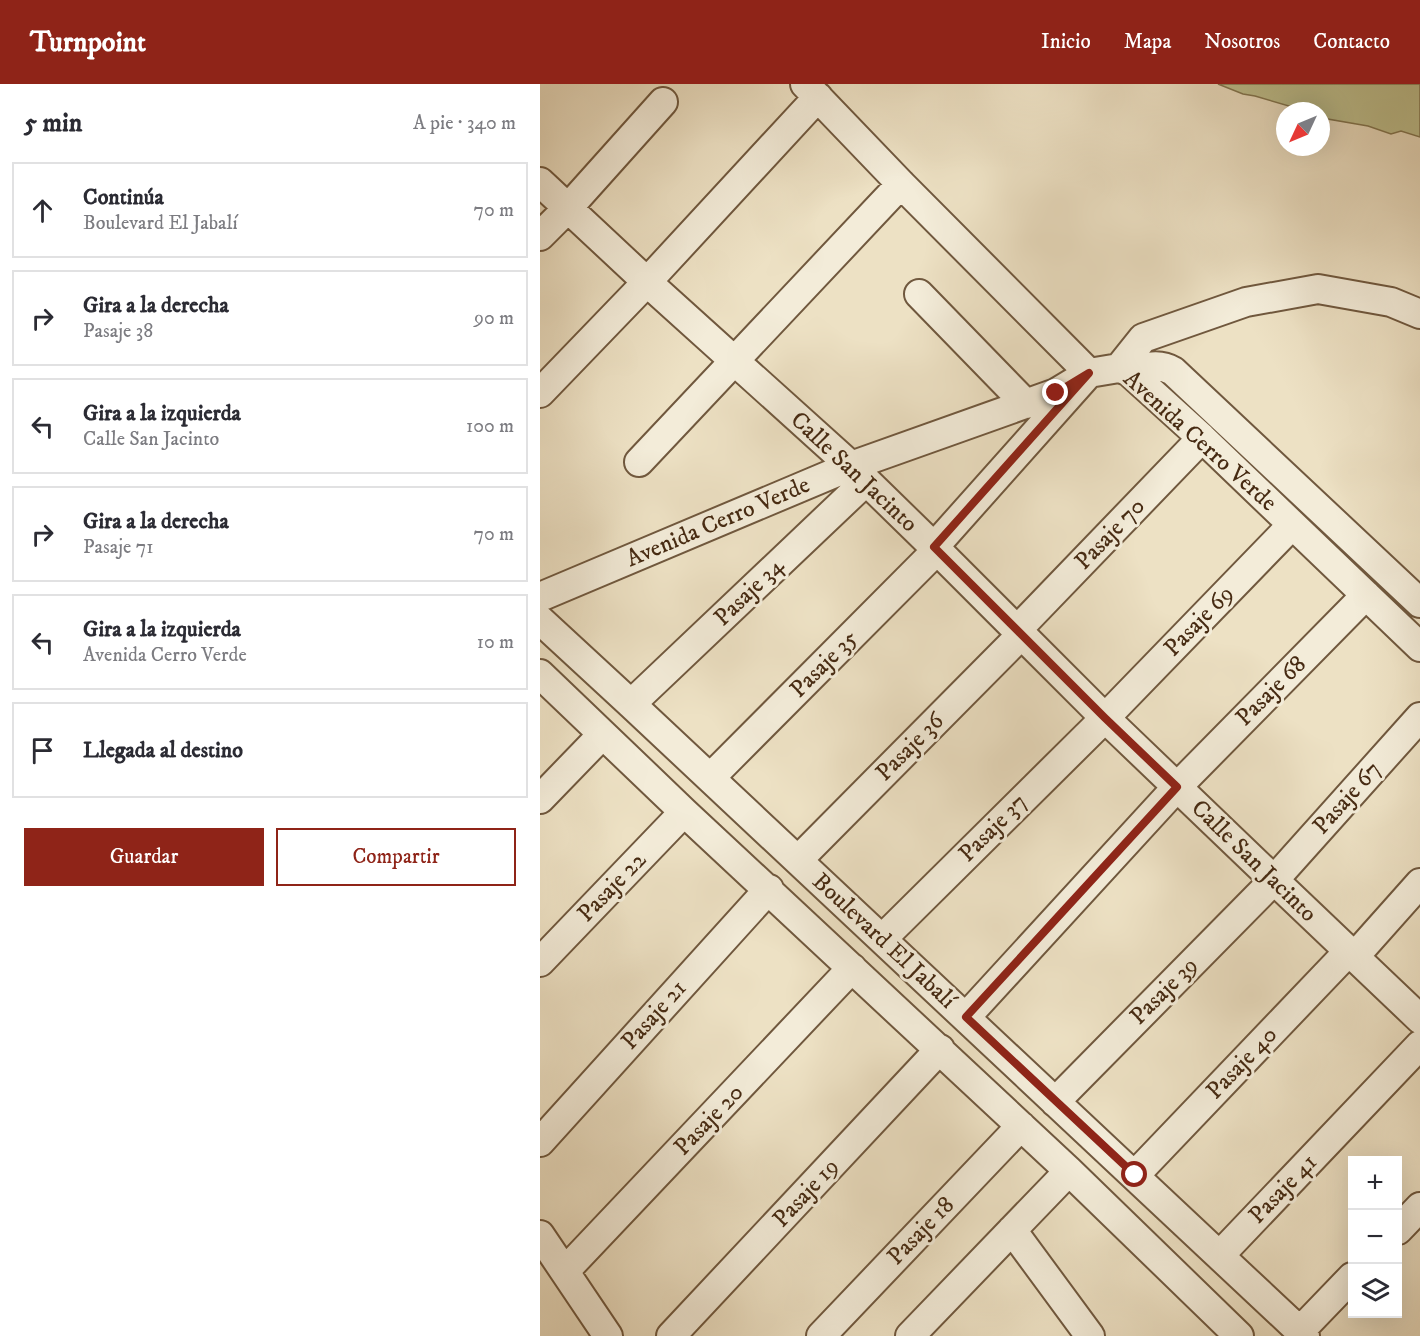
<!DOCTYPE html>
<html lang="es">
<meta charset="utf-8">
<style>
body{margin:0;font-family:"IM FELL DW Pica",serif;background:#f7f7f7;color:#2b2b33}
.controls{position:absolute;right:18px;bottom:18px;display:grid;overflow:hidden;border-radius:0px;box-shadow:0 6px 24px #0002}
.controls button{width:54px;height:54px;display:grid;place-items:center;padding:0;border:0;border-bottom:2px solid #e1e1e2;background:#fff;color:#2b2b33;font:30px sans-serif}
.compass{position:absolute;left:736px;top:18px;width:54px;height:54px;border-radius:50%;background:#fff;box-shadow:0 6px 24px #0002;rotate:226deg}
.stop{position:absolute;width:18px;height:18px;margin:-14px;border:4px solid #8f2418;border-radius:50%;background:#fff}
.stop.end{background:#8f2418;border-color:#fff;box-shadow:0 2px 6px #0008}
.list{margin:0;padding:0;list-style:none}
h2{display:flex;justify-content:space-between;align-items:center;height:78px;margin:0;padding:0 24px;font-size:26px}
h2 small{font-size:20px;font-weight:400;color:#7c7c81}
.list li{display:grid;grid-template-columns:39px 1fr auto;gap:18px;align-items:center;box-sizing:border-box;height:96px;margin:0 12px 12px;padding:0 12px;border:2px solid #e1e1e2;border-radius:0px}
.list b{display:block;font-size:22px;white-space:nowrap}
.list p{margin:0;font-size:20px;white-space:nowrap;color:#7c7c81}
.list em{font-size:20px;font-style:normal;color:#7c7c81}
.actions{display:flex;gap:12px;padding:18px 24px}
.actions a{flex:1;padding:14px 0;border:2px solid #8f2418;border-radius:0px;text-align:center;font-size:21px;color:#8f2418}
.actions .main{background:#8f2418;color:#fff}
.icon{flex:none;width:33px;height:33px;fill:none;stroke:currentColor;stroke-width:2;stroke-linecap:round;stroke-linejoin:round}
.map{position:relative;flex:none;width:880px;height:1252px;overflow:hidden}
header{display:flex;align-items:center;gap:36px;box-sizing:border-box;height:84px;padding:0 30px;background:#8f2418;color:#fff}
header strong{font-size:28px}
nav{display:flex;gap:33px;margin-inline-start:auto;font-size:21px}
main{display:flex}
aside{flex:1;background:#fff}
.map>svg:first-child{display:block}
.green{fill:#bec190;stroke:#827651;stroke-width:1.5}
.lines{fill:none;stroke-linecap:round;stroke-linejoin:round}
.minor-casing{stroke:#70583e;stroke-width:32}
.minor{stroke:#f3ecd9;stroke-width:28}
.route{stroke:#8f2418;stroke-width:8}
.labels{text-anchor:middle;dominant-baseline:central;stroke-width:6;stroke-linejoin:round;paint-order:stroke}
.street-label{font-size:24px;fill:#462a12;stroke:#f3ecd9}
</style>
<header>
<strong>Turnpoint</strong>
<nav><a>Inicio</a><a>Mapa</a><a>Nosotros</a><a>Contacto</a></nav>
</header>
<main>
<aside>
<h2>5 min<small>A pie · 340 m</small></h2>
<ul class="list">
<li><svg class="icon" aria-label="ahead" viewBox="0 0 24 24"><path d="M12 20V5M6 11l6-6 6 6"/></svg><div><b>Continúa</b><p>Boulevard El Jabalí</p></div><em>70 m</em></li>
<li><svg class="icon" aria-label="right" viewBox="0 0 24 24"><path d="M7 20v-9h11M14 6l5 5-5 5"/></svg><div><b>Gira a la derecha</b><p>Pasaje 38</p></div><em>90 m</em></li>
<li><svg class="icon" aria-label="left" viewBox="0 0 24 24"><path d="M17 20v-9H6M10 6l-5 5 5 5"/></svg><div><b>Gira a la izquierda</b><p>Calle San Jacinto</p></div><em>100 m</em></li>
<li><svg class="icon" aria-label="right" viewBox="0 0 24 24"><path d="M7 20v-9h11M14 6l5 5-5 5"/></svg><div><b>Gira a la derecha</b><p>Pasaje 71</p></div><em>70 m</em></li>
<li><svg class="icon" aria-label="left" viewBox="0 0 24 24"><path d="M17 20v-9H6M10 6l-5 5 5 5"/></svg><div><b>Gira a la izquierda</b><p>Avenida Cerro Verde</p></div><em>10 m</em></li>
<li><svg class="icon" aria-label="arrive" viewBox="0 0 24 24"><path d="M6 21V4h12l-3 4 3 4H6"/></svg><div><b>Llegada al destino</b></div></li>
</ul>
<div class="actions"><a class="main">Guardar</a><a>Compartir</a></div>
</aside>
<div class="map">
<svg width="880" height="1252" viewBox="0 0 880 1252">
<rect width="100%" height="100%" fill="#ede1c4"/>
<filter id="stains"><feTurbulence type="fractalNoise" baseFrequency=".00333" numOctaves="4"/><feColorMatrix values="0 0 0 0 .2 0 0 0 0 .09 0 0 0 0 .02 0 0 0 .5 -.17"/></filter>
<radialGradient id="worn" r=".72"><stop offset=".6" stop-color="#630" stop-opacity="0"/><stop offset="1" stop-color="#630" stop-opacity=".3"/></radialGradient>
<path class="green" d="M678,0H880V53L861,47L851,50L828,42L782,34L781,27H766L715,12L703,10Z"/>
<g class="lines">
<g class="minor-casing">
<path id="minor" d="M265,0L361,100L549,289L394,463
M0,98L107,198L311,382L394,463L565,634L734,796L880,935
M0,152L28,124L123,18
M379,210L486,320
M579,284L603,254L706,218L778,205L851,218L880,230
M588,287C605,284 618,278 633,287L880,519
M0,309L107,198L278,13
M99,378L361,100
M0,513L311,382L516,309L549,289L579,284L588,287L662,354L880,563
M0,536L91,620L765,1252
M478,545L662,354
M0,590L144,728L529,1087L699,1252
M91,620L326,397
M170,694L397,466
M0,715L62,651
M258,776L482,550
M342,855L565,634L752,441
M815,872L880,799
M0,878L144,728
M426,933L637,703L826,511
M515,1018L734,796L880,633
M0,1058L229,805
M595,1091L809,867
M472,1146L550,1252
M858,1146L880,1123
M0,1151L68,1252
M680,1171L880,961
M25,1187L312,884
M760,1247L812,1193
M131,1252L400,965
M281,1252L481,1042
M370,1252L529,1087"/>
</g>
<use href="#minor" class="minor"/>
</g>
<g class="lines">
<path class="route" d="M516,309L549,289L394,463L565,634L637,703L426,933L595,1091"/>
</g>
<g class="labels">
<g class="street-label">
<text transform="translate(660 357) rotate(42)">Avenida Cerro Verde</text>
<text transform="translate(314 388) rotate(43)">Calle San Jacinto</text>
<text transform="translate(178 438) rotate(-23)">Avenida Cerro Verde</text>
<text transform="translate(570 450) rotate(-46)">Pasaje 70</text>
<text transform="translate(209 508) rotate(-44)">Pasaje 34</text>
<text transform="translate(659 537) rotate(-46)">Pasaje 69</text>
<text transform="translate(284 580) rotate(-45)">Pasaje 35</text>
<text transform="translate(731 607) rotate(-45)">Pasaje 68</text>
<text transform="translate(370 663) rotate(-45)">Pasaje 36</text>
<text transform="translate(807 714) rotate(-48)">Pasaje 67</text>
<text transform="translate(453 744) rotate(-45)">Pasaje 37</text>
<text transform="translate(714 777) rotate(44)">Calle San Jacinto</text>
<text transform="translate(72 803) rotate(-46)">Pasaje 22</text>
<text transform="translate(344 857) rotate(43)">Boulevard El Jabalí</text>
<text transform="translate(624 907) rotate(-45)">Pasaje 39</text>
<text transform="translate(114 931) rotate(-48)">Pasaje 21</text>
<text transform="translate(702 979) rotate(-46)">Pasaje 40</text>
<text transform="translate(169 1036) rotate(-46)">Pasaje 20</text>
<text transform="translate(743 1105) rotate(-46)">Pasaje 41</text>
<text transform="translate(266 1109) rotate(-47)">Pasaje 19</text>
<text transform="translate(381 1147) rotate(-46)">Pasaje 18</text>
</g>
</g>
<rect width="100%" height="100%" filter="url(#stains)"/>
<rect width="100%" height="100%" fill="url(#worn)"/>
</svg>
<div class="controls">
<button>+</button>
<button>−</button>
<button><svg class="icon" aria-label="layers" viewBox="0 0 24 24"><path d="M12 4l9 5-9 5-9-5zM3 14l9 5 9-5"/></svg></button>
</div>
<svg class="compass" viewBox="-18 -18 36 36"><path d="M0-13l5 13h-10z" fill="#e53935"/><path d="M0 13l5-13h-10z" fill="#7c7c81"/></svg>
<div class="stop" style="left:595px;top:1091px"></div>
<div class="stop end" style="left:516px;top:309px"></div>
</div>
</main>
